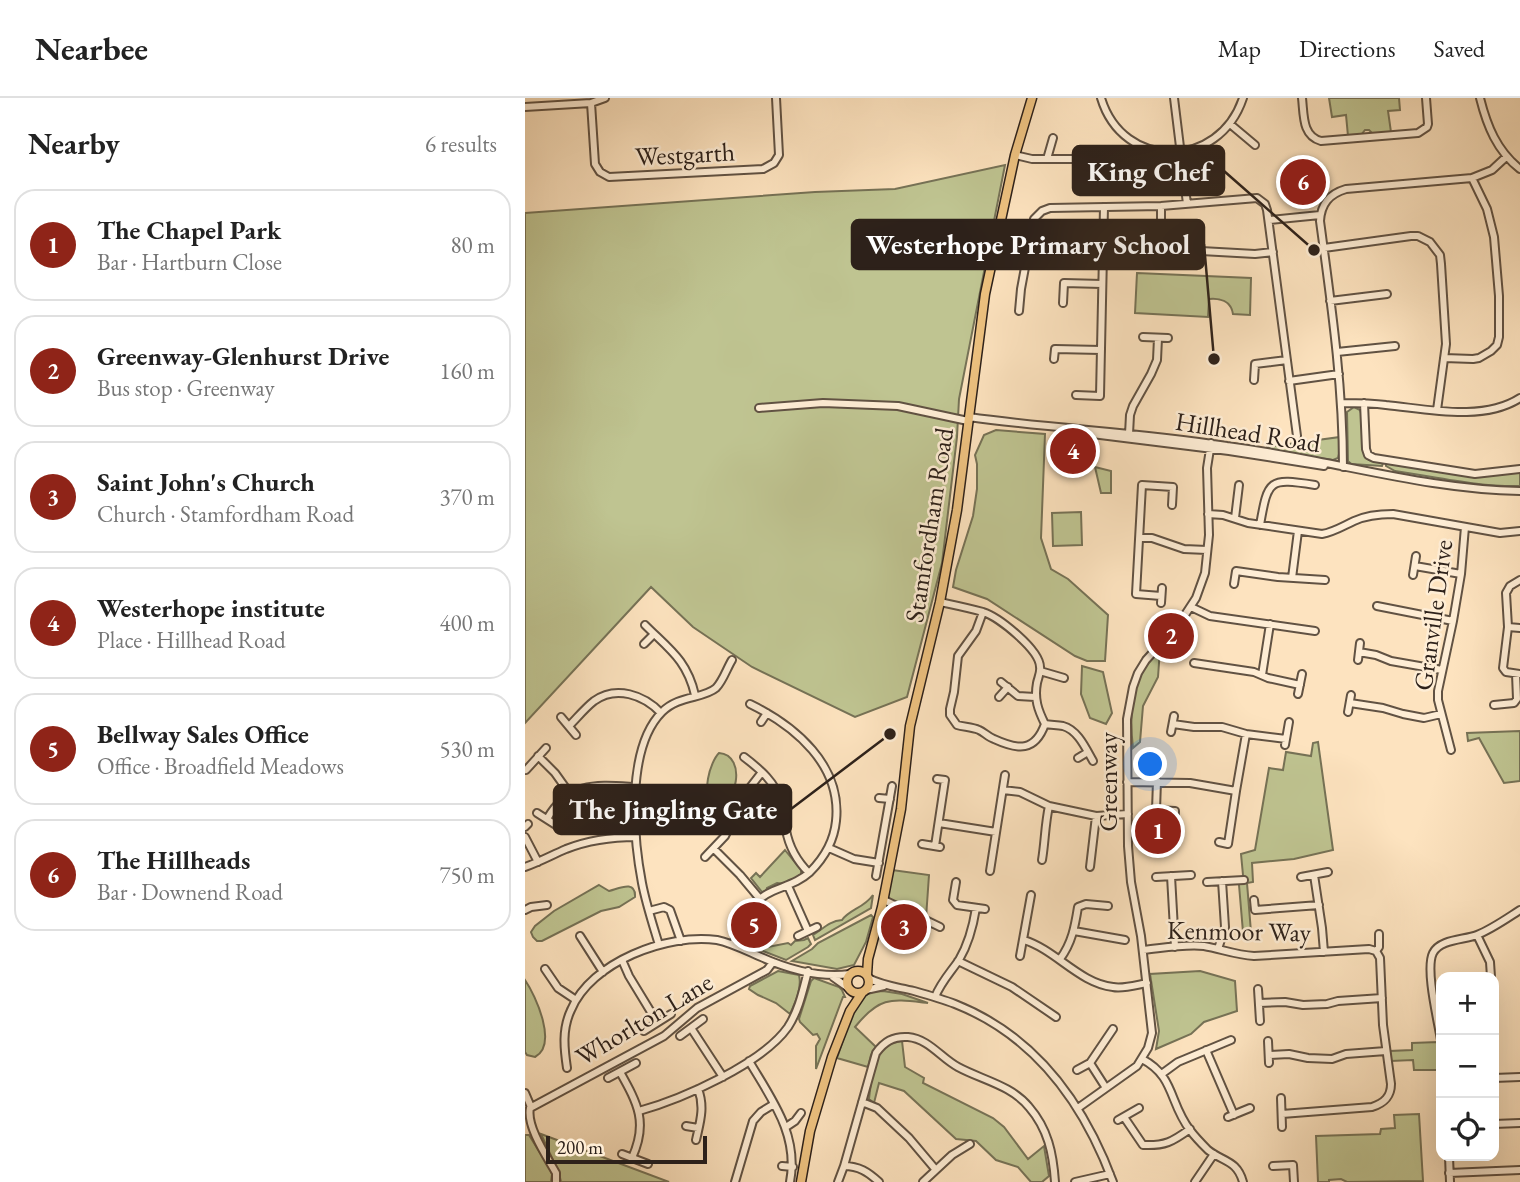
<!DOCTYPE html>
<meta charset="utf-8">
<style>
body{margin:0;font-family:"EB Garamond",serif;background:#f2f2f2;color:#222}
.controls{position:absolute;right:21px;bottom:21px;display:grid;overflow:hidden;border-radius:14px;box-shadow:0 7px 28px #0002}
.controls button{width:63px;height:63px;display:grid;place-items:center;padding:0;border:0;border-bottom:2px solid #e0e0e0;background:#fff;color:#222;font:35px sans-serif}
.scale{position:absolute;left:21px;bottom:18px;width:161px;box-sizing:border-box;padding-left:7px;border:4px solid #2d211a;border-top:0;font-size:19px;line-height:24px;white-space:nowrap;color:#2d211a;-webkit-text-stroke:5px #feedd5;paint-order:stroke}
.you{position:absolute;left:626px;top:667px;width:24px;height:24px;margin:-18px;border:5px solid #fff;border-radius:50%;background:#1a73e8;box-shadow:0 0 0 10px #1a73e833}
.badge{display:grid;place-items:center;width:46px;height:46px;border-radius:50%;background:#8f2418;color:#fff;font-size:23px;font-weight:700}
.pin{position:absolute;translate:-50% -50%;border:4px solid #fff;box-shadow:0 2px 7px #0006}
.list{margin:0;padding:0;list-style:none}
h2{display:flex;justify-content:space-between;align-items:center;height:91px;margin:0;padding:0 28px;font-size:30px}
h2 small{font-size:23px;font-weight:400;color:#767676}
.list li{display:grid;grid-template-columns:46px 1fr auto;gap:21px;align-items:center;box-sizing:border-box;height:112px;margin:0 14px 14px;padding:0 14px;border:2px solid #e0e0e0;border-radius:21px}
.list b{display:block;font-size:26px;white-space:nowrap}
.list p{margin:0;font-size:23px;white-space:nowrap;color:#767676}
.list em{font-size:23px;font-style:normal;color:#767676}
.icon{flex:none;width:38px;height:38px;fill:none;stroke:currentColor;stroke-width:2;stroke-linecap:round;stroke-linejoin:round}
.map{position:relative;flex:none;width:995px;height:1084px;overflow:hidden}
header{display:flex;align-items:center;gap:42px;box-sizing:border-box;height:98px;padding:0 35px;background:#fff;border-bottom:2px solid #e0e0e0}
header strong{font-size:33px}
nav{display:flex;gap:38px;margin-inline-start:auto;font-size:24px}
main{display:flex}
aside{flex:1;background:#fff}
.map>svg:first-child{display:block}
.green{fill:#bfc491;stroke:#767256;stroke-width:2}
.lines{fill:none;stroke-linecap:round;stroke-linejoin:round}
.minor-casing{stroke:#615243;stroke-width:10}
.major-casing{stroke:#2d211a;stroke-width:11}
.minor{stroke:#feedd5;stroke-width:6}
.major{stroke:#eec280;stroke-width:8}
.labels{text-anchor:middle;dominant-baseline:central;stroke-width:5;stroke-linejoin:round;paint-order:stroke}
.street-label{font-size:26px;fill:#2d211a;stroke:#feedd5}
.leader{fill:none;stroke:#2d211a;stroke-width:2.5}
.callout-dot{fill:#2d211a;stroke:#feedd5;stroke-width:2.5}
.callout{fill:#2d211a;stroke:#2d211a;stroke-width:2.5}
.callout-label{font-size:28px;text-anchor:middle;font-weight:bold;fill:#fff}
</style>
<header>
<strong>Nearbee</strong>
<nav><a>Map</a><a>Directions</a><a>Saved</a></nav>
</header>
<main>
<aside>
<h2>Nearby<small>6 results</small></h2>
<ul class="list">
<li><span class="badge">1</span><div><b>The Chapel Park</b><p>Bar · Hartburn Close</p></div><em>80 m</em></li>
<li><span class="badge">2</span><div><b>Greenway-Glenhurst Drive</b><p>Bus stop · Greenway</p></div><em>160 m</em></li>
<li><span class="badge">3</span><div><b>Saint John's Church</b><p>Church · Stamfordham Road</p></div><em>370 m</em></li>
<li><span class="badge">4</span><div><b>Westerhope institute</b><p>Place · Hillhead Road</p></div><em>400 m</em></li>
<li><span class="badge">5</span><div><b>Bellway Sales Office</b><p>Office · Broadfield Meadows</p></div><em>530 m</em></li>
<li><span class="badge">6</span><div><b>The Hillheads</b><p>Bar · Downend Road</p></div><em>750 m</em></li>
</ul>
</aside>
<div class="map">
<svg width="995" height="1084" viewBox="0 0 995 1084">
<rect width="100%" height="100%" fill="#fde3bf"/>
<filter id="stains"><feTurbulence type="fractalNoise" baseFrequency=".00286" numOctaves="4"/><feColorMatrix values="0 0 0 0 .2 0 0 0 0 .09 0 0 0 0 .02 0 0 0 .5 -.17"/></filter>
<radialGradient id="worn" r=".72"><stop offset=".6" stop-color="#630" stop-opacity="0"/><stop offset="1" stop-color="#630" stop-opacity=".3"/></radialGradient>
<path class="green" d="M804,0H874L875,12L863,13L866,34L848,36L844,32H840L836,37L823,38L821,17L807,19Z
M480,67L434,301L432,339L417,465L382,599L330,619L227,569L168,529L126,489L0,625V115L290,94L370,91Z
M612,175L726,180L725,217L708,216C706,203 695,200 684,201L683,219L610,215Z
M829,309L835,312L837,318L840,358L844,362L858,365L857,368L826,366L823,363L822,314Z
M471,332L520,336L516,440L526,471L543,481L583,517L580,563H562L550,558L462,501L428,489L431,472L448,418L452,391V366L450,357L459,337Z
M815,339L814,356L813,360L808,362L737,352L742,349Z
M861,365L948,379L995,374V388C953,389 912,379 870,373L861,368Z
M570,369L586,373V395H576Z
M556,414L557,447L528,448L527,415Z
M635,551L633,579L618,608L615,644L608,650C605,625 605,596 618,573C622,565 630,558 635,551Z
M557,568L578,574L587,615L581,626L565,620L556,596Z
M995,633V683L979,685L954,640L943,643L942,635Z
M793,644L808,752L769,761L727,765L728,784L722,785L726,834H718L714,787L718,777L716,756L730,752L744,670L758,672L761,654L786,658L788,645Z
M194,655C223,657 211,712 190,704C175,698 185,664 194,655Z
M260,752L276,772V776C270,781 260,787 252,785L242,790L241,793L237,794L226,780L231,775L235,779Z
M367,772L404,777L401,820L365,804L362,800Z
M74,787L84,793C93,791 111,781 110,799L94,809L76,813L17,843H12L8,839L6,834L10,828L29,813Z
M348,797L346,810L290,842L288,837C298,831 304,823 317,822C325,811 339,810 348,797Z
M346,817L348,819L341,844L329,867L312,871L267,863L287,851L293,845Z
M283,840L286,846L283,849L261,862L233,851L234,848L243,849L263,845L266,847L270,843L279,842Z
M253,873L274,877C277,890 271,903 265,916L251,905L233,897L224,891L225,888Z
M675,873L710,883L712,913L679,924L666,936L631,951L634,933L625,876Z
M289,880L314,889L317,892L320,899H318L316,904L291,971V948L295,941L292,936L288,937L275,924L274,921L286,883Z
M0,882C11,898 33,947 10,959L2,957L0,954Z
M358,893L377,896L403,905C366,901 355,898 330,929L351,949L346,957L343,969L312,960C318,944 327,906 341,897C347,893 352,893 358,893Z
M377,943L380,969L399,980L398,985L468,1020L479,1029L503,1061L519,1048L524,1078L517,1084H506L493,1069L471,1062L451,1043L431,1041L379,993L354,985L349,1005L344,1001C346,984 348,955 365,946C369,944 373,944 377,943Z
M913,944L916,972H889L888,962L866,963L865,953L887,952V945Z
M894,1016L898,1083L822,1084L816,1081L804,1082V1084H793L791,1038L855,1036L856,1031L870,1030L869,1017Z
M16,1036L144,1084H36L34,1075Z
M0,1037H4L25,1071L27,1076L26,1084H0Z"/>
<g class="lines">
<g class="minor-casing">
<path id="minor" d="M576,0C598,73 694,72 718,0
M649,0L662,106
M777,0C779,17 777,38 796,43L893,35L902,29L903,26L901,0
M955,0C962,28 972,53 995,71
M66,5L70,66L75,74L84,79L238,71L249,65L254,57L251,0
M0,9L66,5L80,0
M705,26L730,47
M490,57L507,61H552L563,70L576,71
M522,61L528,40
M636,108V144L640,151L730,156L748,154
M744,122L795,117
M799,150L886,138H893L905,144L915,157L916,166L921,246L912,312
M805,203L862,196
M538,205L539,185L577,186
M494,213L496,191L509,121L517,113L525,110L636,108L732,100L740,106L742,112L772,338
M618,239L643,240
M812,254L870,248
M919,260L948,261L954,260L966,253L972,247L974,239V198L969,139L962,111L947,80
M529,261L530,251L576,252
M729,282L730,266L762,262
M764,283L814,276
M551,297L575,298L579,109
M817,305C831,305 846,305 861,307C902,311 958,324 995,300
M839,305L841,351L843,357L849,360L950,376L995,371
M234,310L298,305L373,308L443,323
M444,319C529,331 616,334 702,348C732,352 761,357 791,363C858,376 926,392 995,393
M567,336L704,353L799,368
M604,336L605,317L608,308L626,276L632,262L633,240
M818,369C818,286 806,205 795,123C796,106 804,96 821,91L947,80L967,72L981,59
M683,416L698,417L723,425L797,436C809,434 818,428 829,423C842,417 854,416 868,416L975,435L995,433
M710,420L714,387
M735,427C743,381 744,380 790,387
M614,440H627L659,451L682,452
M890,468L936,476
M888,477L891,458
M767,480L773,433
M995,482L985,488L981,495L983,529L978,570L981,574L995,576
M709,486L711,473L753,479L800,482
M636,498L611,496L617,387L648,389L647,407
M415,504C429,507 444,510 458,514C474,519 515,552 515,569C516,574 513,580 512,585C509,601 513,612 520,626C510,654 493,652 469,641C463,639 459,634 454,632C447,629 439,629 432,627L425,617V611L429,594L433,558L451,533L458,514
M636,505L637,490
M852,508L928,523
M666,509L685,518L790,533
M120,527C144,551 162,562 170,597
M983,529L995,530
M119,546L129,536
M834,554L851,557L866,563L917,572
M833,562L835,545
M669,565L729,574L743,580L775,587
M515,573L539,580
M737,577L745,526
M476,584L493,598L510,599
M773,596L777,576
M474,599L483,589
M825,605L858,610L878,616L899,620L916,616
M969,607L989,605L992,601L991,576
M823,614L826,597
M36,619L51,637
M236,624L242,615
M520,626C526,627 532,627 538,628C553,632 561,651 568,663
M648,626L669,629H697L721,636L761,641
M44,628C52,620 60,610 69,603C91,587 119,597 136,615
M646,634L649,618
M760,647L764,624
M926,652L913,602V593L928,523L936,476L940,429
M13,658L30,675L45,696
M219,659C236,672 250,684 257,705C259,714 259,723 261,732C264,749 272,763 284,775
M553,660L563,654
M1,672L21,650
M632,683L631,712L650,713L649,742
M602,684L665,685L711,693L721,636
M478,692L495,694L524,708L571,718L603,716
M354,700L365,701
M12,715L34,729
M22,721C44,683 72,687 111,689
M414,725L471,734
M0,729L3,726
M0,739L13,764
M694,744L703,746L711,693
M397,746L415,749
M410,748L420,682L412,681
M304,750L329,761L354,765
M189,751L215,777L235,801
M180,759L200,738L223,692L237,674
M517,762C520,744 520,726 524,708
M0,769C14,764 27,757 41,751C64,742 87,739 111,739
M565,769L571,718
M465,773L480,677
M789,777L797,830L799,854
M351,778L367,688
M646,778L650,849
M631,779L666,777
M776,779L803,774
M431,784L428,802L432,807L460,811
M682,784L719,782
M263,788L283,833
M359,802L415,829
M729,802L730,812L794,807
M0,812L6,809L22,807
M124,813L139,809L145,812L156,843
M549,833L600,842
M952,837L965,864L966,879
M55,838L78,874
M273,838L292,829
M499,842C531,852 554,885 588,889C598,891 611,887 622,885
M134,847C128,827 121,806 117,785C108,738 101,650 137,614C154,597 178,601 191,590C198,583 202,570 207,562
M208,847C215,824 225,803 248,793C262,787 274,784 285,774C300,759 309,743 311,723C317,667 270,628 225,606
M693,851L700,829L697,783
M618,852C638,850 659,846 679,848C696,851 711,857 729,858L844,851L851,853L855,860L858,927L866,986C866,999 859,1005 847,1009L757,1016
M851,853L854,849V836
M495,858L506,797
M535,861C547,845 550,828 553,809L561,806L583,808
M97,862L104,878L132,924
M433,863L487,889L531,919
M20,871L33,890L51,902
M308,879L322,889
M343,880C358,888 373,889 389,893C403,897 417,901 430,906C511,938 559,1006 588,1084
M733,891L735,923
M341,892L359,888
M410,899C416,884 425,875 434,862C444,845 448,829 451,810
M734,905L760,904L778,907L802,906L813,903L857,900
M166,930L198,979
M119,933L146,916
M155,938L178,921
M916,942C913,923 900,871 908,855C915,841 939,842 952,837C967,831 981,821 995,812
M743,943L744,965
M681,952L709,1017
M744,957L764,956L783,960L807,961L821,956L861,953
M617,961C650,978 644,1005 665,1032C670,1039 677,1046 683,1052C698,1064 712,1062 718,1084
M224,963C247,1002 274,1037 265,1084
M565,965L581,990
M42,970C39,950 37,931 46,912C66,864 142,835 192,842C207,845 222,853 236,859C263,871 296,880 325,876
M552,972L565,965L588,931
M95,974C113,1006 123,1025 107,1060
M638,975L653,964L706,942
M83,980L111,965
M969,980L995,979
M0,995L6,1009
M756,1000L757,1029
M337,1004L352,1010L384,1040L411,1072
M553,1010L612,968L623,950L627,935L616,838L606,784L603,748L602,621L608,589L613,575L621,562L654,526L671,500L680,475L684,437L682,370L686,345
M114,1013C157,1001 237,966 263,929C274,912 278,892 283,873
M599,1019L618,1047C640,1048 647,1044 665,1031
M703,1019L725,1010
M593,1022L614,1010
M969,1026L995,1025
M161,1028L173,1030
M261,1029L270,1023L276,1015
M171,1042C175,1024 180,1009 173,991
M97,1056L123,1066
M924,1058L925,1084
M257,1068L268,1069
M319,1068L351,955C359,944 368,938 383,939C404,941 416,960 433,969C457,982 486,987 504,1009C523,1031 528,1055 530,1084
M748,1068L768,1067L769,1084
M924,1075L995,1072
M31,1084V1075C22,1059 1,1028 5,1010L139,938L172,910L242,872L248,864
M210,1084L228,1023L236,1014L249,1006
M313,1084L319,1068C334,1068 343,1074 354,1084
M398,1084L427,1057L445,1046
M550,1084L585,1076
M670,1084L689,1056"/>
</g>
<g class="major-casing">
<path id="major" d="M322 884a11 11 0 1 1 22 0a11 11 0 1 1-22 0Z
M342,877L343,861L357,809L376,711L385,628L415,504L432,412L460,196L490,57L507,0
M276,1084L285,1033L307,959L325,913L337,895"/>
</g>
<use href="#minor" class="minor"/>
<use href="#major" class="major"/>
</g>
<g class="labels">
<g class="street-label">
<text transform="translate(160 56) rotate(-3)">Westgarth</text>
<text transform="translate(723 334) rotate(9)">Hillhead Road</text>
<text transform="translate(404 427) rotate(-81)">Stamfordham Road</text>
<text transform="translate(908 517) rotate(-82)">Granville Drive</text>
<text transform="translate(583 684) rotate(-90)">Greenway</text>
<text transform="translate(714 833) rotate(1)">Kenmoor Way</text>
<text transform="translate(119 921) rotate(-31)">Whorlton Lane</text>
</g>
</g>
<path class="leader" d="M789 152L699 73M689 261L679 146M365 636L266 711"/>
<g class="callout-dot">
<circle cx="789" cy="152" r="7"/>
<circle cx="689" cy="261" r="7"/>
<circle cx="365" cy="636" r="7"/>
</g>
<g class="callout">
<rect x="548" y="48" width="151" height="49" rx="7"/>
<rect x="327" y="122" width="352" height="49" rx="7"/>
<rect x="29" y="687" width="237" height="49" rx="7"/>
</g>
<g class="callout-label">
<text x="624" y="83">King Chef</text>
<text x="503" y="156">Westerhope Primary School</text>
<text x="148" y="721">The Jingling Gate</text>
</g>
<rect width="100%" height="100%" filter="url(#stains)"/>
<rect width="100%" height="100%" fill="url(#worn)"/>
</svg>
<div class="controls">
<button>+</button>
<button>−</button>
<button><svg class="icon" aria-label="locate" viewBox="0 0 24 24"><circle cx="12" cy="12" r="6"/><path d="M12 2v4M12 18v4M2 12h4M18 12h4"/></svg></button>
</div>
<div class="scale">200 m</div>
<div class="you"></div>
<div class="pin badge" style="left:633px;top:733px">1</div>
<div class="pin badge" style="left:646px;top:538px">2</div>
<div class="pin badge" style="left:379px;top:829px">3</div>
<div class="pin badge" style="left:548px;top:353px">4</div>
<div class="pin badge" style="left:229px;top:827px">5</div>
<div class="pin badge" style="left:778px;top:84px">6</div>
</div>
</main>
